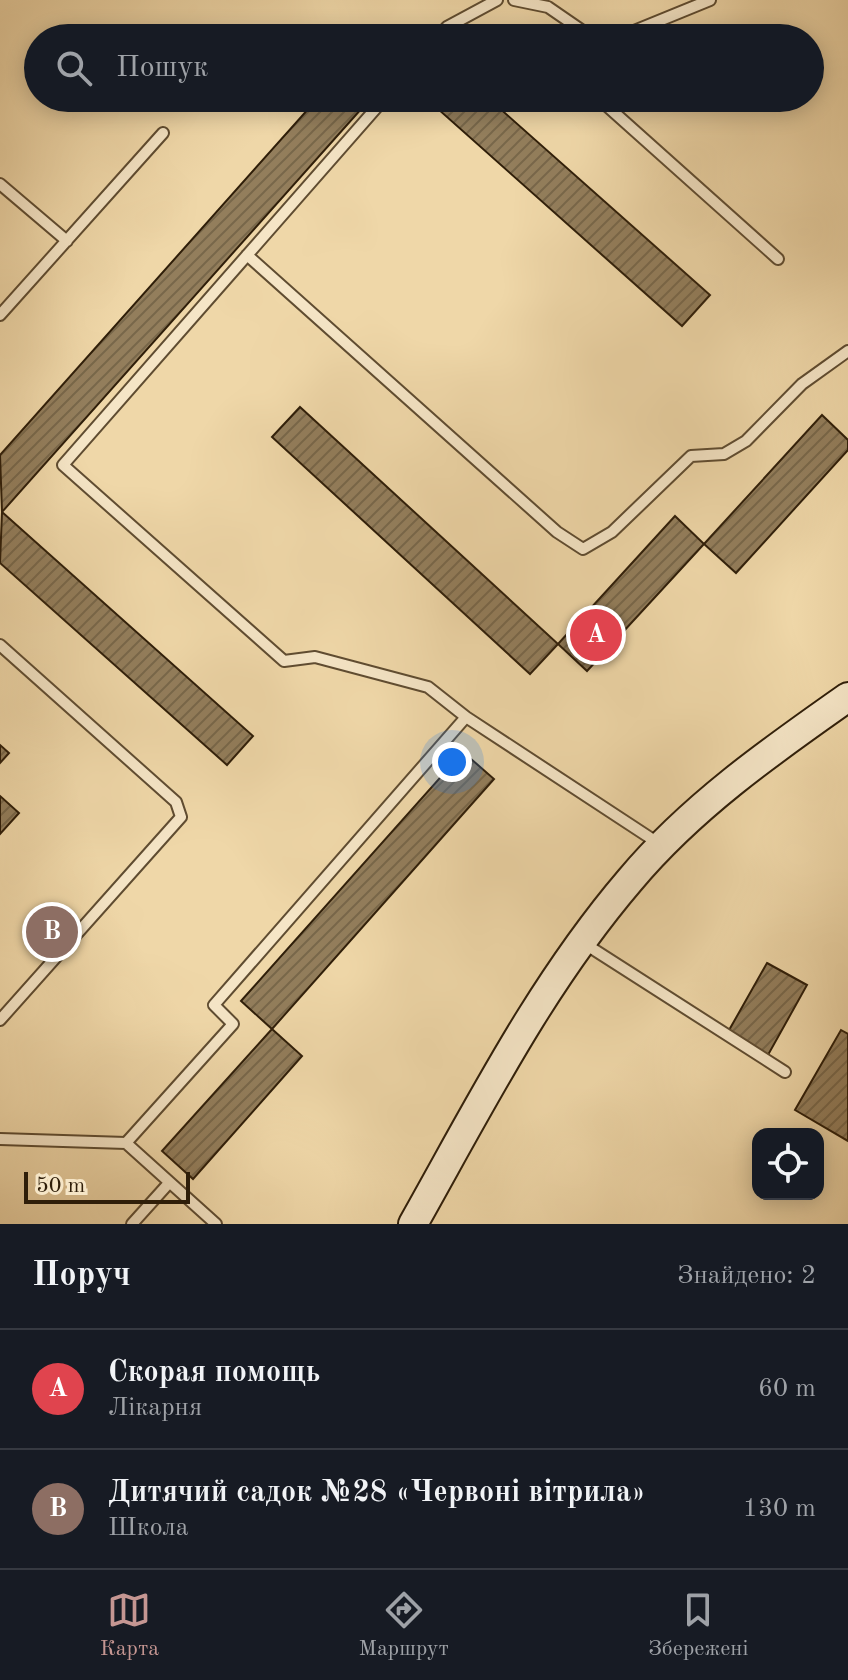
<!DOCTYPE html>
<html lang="uk">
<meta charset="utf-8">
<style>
body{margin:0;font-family:"Old Standard TT",serif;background:#20242c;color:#f1f3f6}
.controls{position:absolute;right:24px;bottom:24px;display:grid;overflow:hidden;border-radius:16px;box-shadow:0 4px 20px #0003}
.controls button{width:72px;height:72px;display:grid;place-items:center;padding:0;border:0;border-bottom:2px solid #363941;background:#171b24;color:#f1f3f6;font:40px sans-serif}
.scale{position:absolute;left:24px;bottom:20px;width:166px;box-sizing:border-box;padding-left:8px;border:4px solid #2f1e09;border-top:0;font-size:22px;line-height:28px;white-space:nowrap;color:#2f1e09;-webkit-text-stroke:6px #f5e5c6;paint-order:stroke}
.you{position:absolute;left:452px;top:762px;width:28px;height:28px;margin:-20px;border:6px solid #fff;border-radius:50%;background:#1a73e8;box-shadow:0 0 0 12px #1a73e833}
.badge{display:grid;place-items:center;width:52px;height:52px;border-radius:50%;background:#c59692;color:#fff;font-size:26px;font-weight:700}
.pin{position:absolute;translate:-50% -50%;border:4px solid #fff;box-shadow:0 2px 8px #0006}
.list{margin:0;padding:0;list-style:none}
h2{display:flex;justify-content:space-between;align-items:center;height:104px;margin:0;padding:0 32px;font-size:34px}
h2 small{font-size:26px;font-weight:400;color:#9ea1a6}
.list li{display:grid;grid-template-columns:52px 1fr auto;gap:24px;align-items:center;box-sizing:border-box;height:120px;padding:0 32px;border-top:2px solid #363941}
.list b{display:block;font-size:30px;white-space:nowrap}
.list p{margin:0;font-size:26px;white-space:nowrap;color:#9ea1a6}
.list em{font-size:26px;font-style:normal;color:#9ea1a6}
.icon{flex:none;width:44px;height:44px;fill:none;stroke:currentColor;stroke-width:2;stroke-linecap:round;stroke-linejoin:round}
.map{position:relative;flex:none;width:848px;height:1224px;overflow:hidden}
.search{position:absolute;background:#171b24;box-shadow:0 4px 20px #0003;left:24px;right:24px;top:24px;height:88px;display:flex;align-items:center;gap:20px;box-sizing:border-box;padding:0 28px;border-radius:44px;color:#9ea1a6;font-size:30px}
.sheet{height:344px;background:#171b24}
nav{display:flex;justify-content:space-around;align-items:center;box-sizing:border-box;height:112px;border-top:2px solid #363941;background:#171b24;font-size:22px;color:#9ea1a6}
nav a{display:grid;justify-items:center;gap:4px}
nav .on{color:#c59692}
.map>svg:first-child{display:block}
.building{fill:url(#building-hatch);stroke:#2f1e09;stroke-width:2}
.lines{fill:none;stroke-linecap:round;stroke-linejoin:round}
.lane-casing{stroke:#5f4c31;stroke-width:14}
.secondary-casing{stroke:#2f1e09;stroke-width:32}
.lane{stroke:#f5e5c6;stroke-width:10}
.secondary{stroke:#f5e5c6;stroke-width:28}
</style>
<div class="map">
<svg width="848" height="1224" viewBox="0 0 848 1224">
<defs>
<pattern id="building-hatch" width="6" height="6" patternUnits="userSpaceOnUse" patternTransform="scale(2)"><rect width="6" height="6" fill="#937e5c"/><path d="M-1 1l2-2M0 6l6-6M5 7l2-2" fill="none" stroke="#78674a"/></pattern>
</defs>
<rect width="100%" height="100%" fill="#efd7a8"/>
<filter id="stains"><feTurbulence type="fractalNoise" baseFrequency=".0025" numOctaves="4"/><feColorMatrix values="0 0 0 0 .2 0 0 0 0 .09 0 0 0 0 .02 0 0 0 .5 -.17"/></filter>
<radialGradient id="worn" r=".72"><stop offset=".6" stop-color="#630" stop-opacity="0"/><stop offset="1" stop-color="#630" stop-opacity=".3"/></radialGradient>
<path class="building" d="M318,98H371L2,512L0,455Z
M447,98H488L710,295L682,326L438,109Z
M300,407L558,644L530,674L272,437Z
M822,415L848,440V450L736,573L704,544Z
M2,512L253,736L227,765L0,563Z
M675,516L704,544L587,671L558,644Z
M0,745L9,753L0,763Z
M463,752L494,779L272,1029L241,1001Z
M0,796L19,813L0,834Z
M767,963L807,985L768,1055L728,1032Z
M272,1029L302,1056L193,1179L162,1151Z
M841,1030L848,1034V1141L795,1110Z"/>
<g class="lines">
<g class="lane-casing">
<path id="lane" d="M514,0L548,7L593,38
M437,38L447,27L497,0
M617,38L710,0
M385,98L63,465L284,661L315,657L428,687L466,717L661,845
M598,98L778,259
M0,184L67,241
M247,255L557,532L583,549L612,532L691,456L724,454L746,441L802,384L848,351
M0,315L163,133
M0,645L176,802L181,817L0,1020
M582,942L785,1072
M0,1139L126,1143L216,1224
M126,1143L233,1024L214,1005L466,717
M132,1224L169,1183"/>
</g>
<g class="secondary-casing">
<path id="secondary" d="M413,1224C480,1105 541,984 630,880C691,807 771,751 848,697"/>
</g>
<use href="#lane" class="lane"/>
<use href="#secondary" class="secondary"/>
</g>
<rect width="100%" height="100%" filter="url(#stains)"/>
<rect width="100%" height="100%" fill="url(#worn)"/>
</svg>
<div class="controls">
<button><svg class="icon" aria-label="locate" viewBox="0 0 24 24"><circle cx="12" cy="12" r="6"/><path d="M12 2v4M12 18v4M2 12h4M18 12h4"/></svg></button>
</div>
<div class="scale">50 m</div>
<div class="you"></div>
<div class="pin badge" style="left:596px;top:635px;background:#e0444e">A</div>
<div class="pin badge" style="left:52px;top:932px;background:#8d6e63">B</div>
<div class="search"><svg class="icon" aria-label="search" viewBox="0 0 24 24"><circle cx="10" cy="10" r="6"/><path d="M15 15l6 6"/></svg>Пошук</div>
</div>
<section class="sheet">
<h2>Поруч<small>Знайдено: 2</small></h2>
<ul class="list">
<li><span class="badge" style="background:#e0444e">A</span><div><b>Скорая помощь</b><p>Лікарня</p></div><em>60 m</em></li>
<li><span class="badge" style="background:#8d6e63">B</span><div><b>Дитячий садок №28 «Червоні вітрила»</b><p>Школа</p></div><em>130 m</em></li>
</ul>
</section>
<nav>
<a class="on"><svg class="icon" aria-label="map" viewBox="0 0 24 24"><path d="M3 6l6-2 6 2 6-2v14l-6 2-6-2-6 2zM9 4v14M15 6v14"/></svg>Карта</a>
<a><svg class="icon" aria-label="directions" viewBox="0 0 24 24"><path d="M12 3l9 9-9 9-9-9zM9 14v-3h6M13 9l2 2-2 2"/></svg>Маршрут</a>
<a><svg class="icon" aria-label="saved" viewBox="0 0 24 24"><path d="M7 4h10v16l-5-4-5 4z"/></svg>Збережені</a>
</nav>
